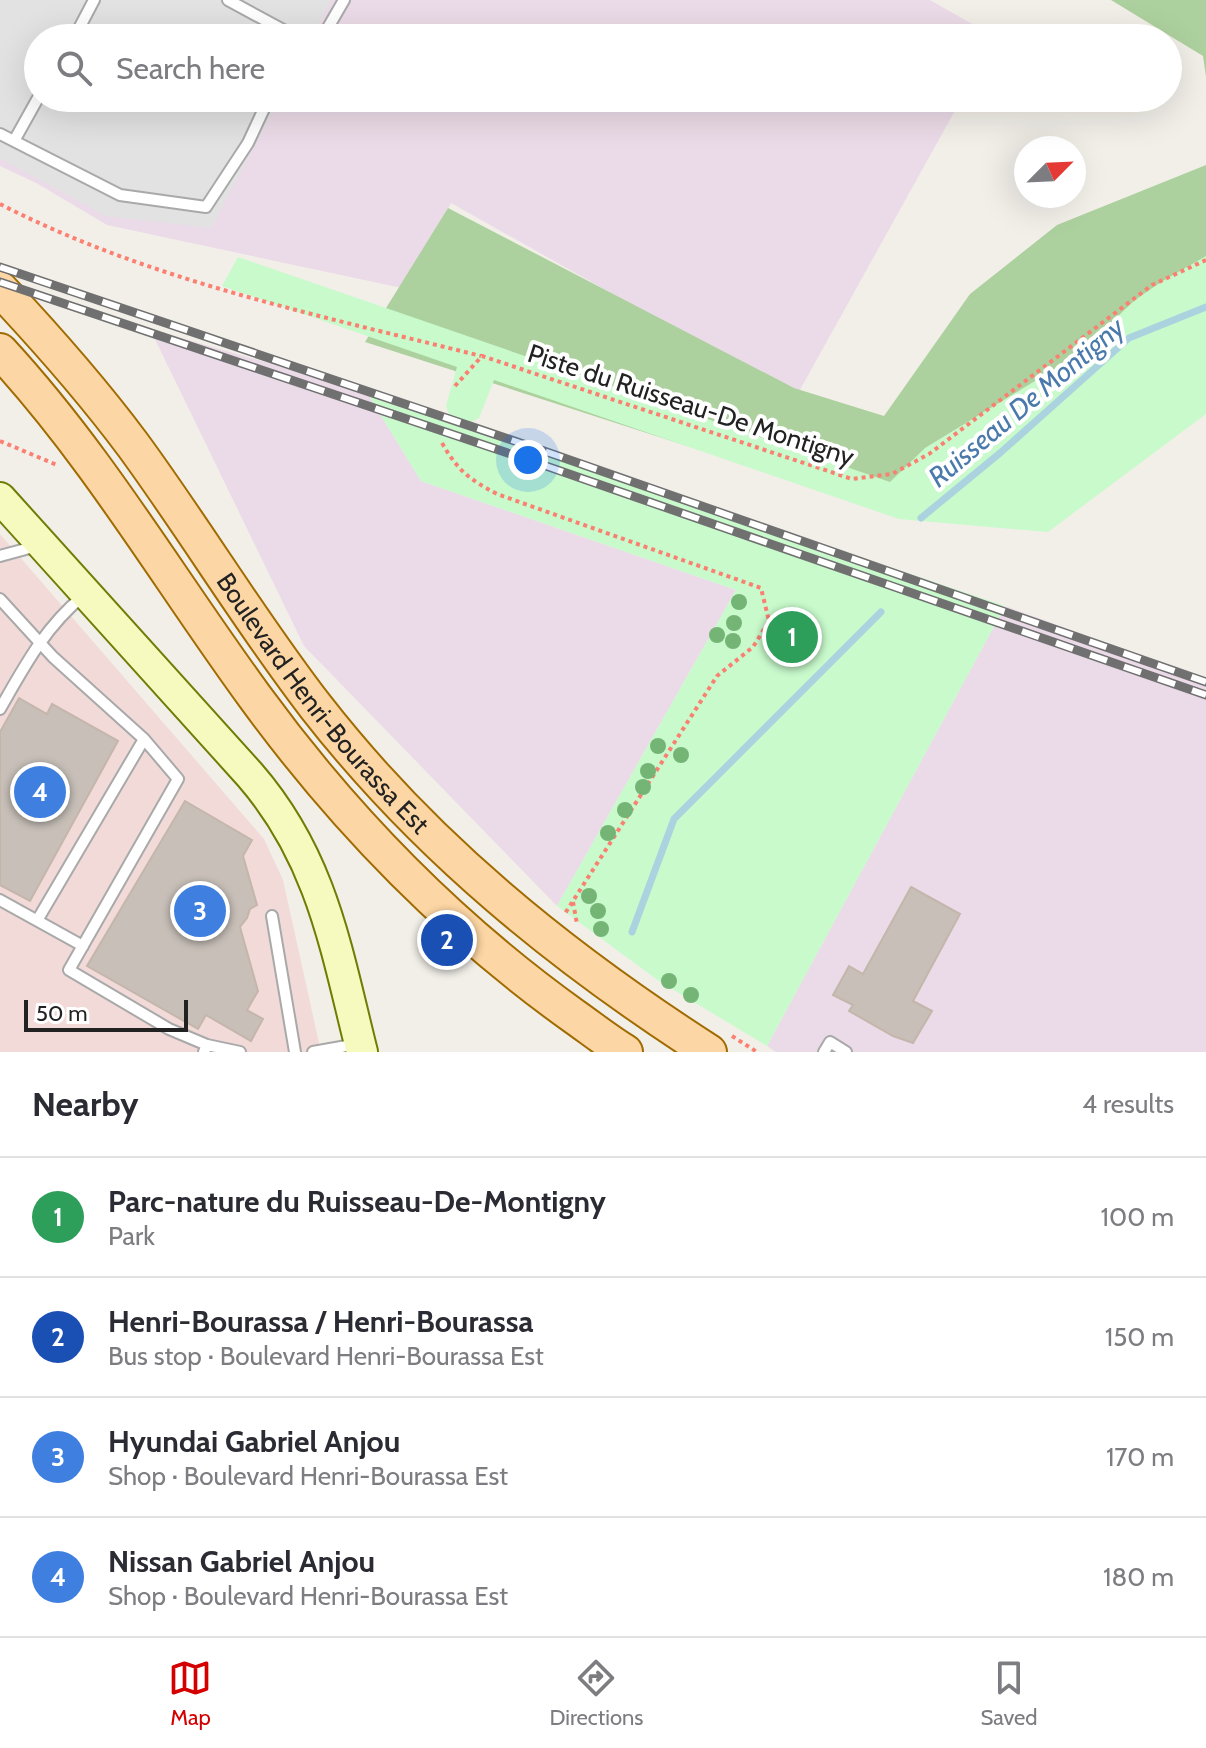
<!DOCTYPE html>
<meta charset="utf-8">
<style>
body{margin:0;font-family:Cabin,sans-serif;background:#f2f2f3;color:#2b2b33}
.compass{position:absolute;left:1014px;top:136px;width:72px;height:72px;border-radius:50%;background:#fff;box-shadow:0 8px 32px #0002;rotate:66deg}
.scale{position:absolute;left:24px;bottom:20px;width:164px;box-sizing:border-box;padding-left:8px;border:4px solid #222;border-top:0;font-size:22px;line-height:28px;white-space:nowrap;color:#222;-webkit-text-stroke:6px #fff;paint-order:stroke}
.you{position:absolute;left:528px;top:460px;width:28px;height:28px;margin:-20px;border:6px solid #fff;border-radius:50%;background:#1a73e8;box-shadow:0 0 0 12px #1a73e833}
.badge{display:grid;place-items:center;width:52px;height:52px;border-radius:50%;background:#d40000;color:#fff;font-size:26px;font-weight:700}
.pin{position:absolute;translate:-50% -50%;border:4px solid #fff;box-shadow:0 2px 8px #0006}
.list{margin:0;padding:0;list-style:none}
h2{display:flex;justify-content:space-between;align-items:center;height:104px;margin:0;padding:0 32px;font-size:34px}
h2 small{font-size:26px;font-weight:400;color:#7c7c81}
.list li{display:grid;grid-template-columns:52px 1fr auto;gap:24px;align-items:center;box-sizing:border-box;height:120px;padding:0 32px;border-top:2px solid #e1e1e2}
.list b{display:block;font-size:30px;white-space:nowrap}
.list p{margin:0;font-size:26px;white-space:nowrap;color:#7c7c81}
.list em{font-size:26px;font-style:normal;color:#7c7c81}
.icon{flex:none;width:44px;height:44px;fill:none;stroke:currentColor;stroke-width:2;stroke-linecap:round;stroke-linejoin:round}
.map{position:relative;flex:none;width:1206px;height:1052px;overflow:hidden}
.search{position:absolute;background:#fff;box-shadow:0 8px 32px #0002;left:24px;right:24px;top:24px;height:88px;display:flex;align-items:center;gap:20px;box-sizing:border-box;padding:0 28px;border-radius:44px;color:#7c7c81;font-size:30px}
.sheet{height:584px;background:#fff}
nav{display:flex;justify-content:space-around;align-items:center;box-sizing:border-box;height:112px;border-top:2px solid #e1e1e2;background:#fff;font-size:22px;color:#7c7c81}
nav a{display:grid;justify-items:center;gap:4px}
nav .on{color:#d40000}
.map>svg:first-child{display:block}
.commercial{fill:#f2dad9}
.industrial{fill:#ebdbe8}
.forest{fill:#add19e}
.park{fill:#c8facc}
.parking{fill:#e2e2e2}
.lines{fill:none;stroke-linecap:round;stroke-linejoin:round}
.stream{stroke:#aad3df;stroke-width:7}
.building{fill:#c7bfb8;stroke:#c4b6ab;stroke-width:2}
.lane-casing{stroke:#a9a9a9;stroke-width:14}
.secondary-casing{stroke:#707d05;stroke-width:34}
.primary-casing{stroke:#a06b00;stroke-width:38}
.path{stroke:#fa8072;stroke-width:4;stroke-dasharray:4 4;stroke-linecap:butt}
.lane{stroke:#fff;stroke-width:10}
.secondary{stroke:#f7fabf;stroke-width:30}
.primary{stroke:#fcd6a4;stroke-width:34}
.rail-casing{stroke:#707070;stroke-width:9}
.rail{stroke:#fff;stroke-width:6;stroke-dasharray:18;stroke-linecap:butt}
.tree{fill:#74b475}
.labels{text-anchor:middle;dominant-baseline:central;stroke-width:8;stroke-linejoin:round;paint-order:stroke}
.street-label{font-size:26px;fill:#222;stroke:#fff}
.water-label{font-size:28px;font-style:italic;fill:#4a7aab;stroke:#fff}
</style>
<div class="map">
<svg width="1206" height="1052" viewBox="0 0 1206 1052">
<rect width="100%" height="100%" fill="#f2efe9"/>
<path class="commercial" d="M0,534L264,839L283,880L321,1052H0Z"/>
<path class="industrial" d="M0,0H930L995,37L38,38V98H962L796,397L451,203L402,288L107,225L38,184L0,166Z
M150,329L366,391L421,481L736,590L557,906L304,646Z
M1005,606L1206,679V1052H776L767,1046Z"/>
<path class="forest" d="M1111,0H1206V77L1203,56Z
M1206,165V396L904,516L365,342L448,208L794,388L884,416L970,294L1057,225Z"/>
<path class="park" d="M1206,256V414L1048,532L899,519L494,380L479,418L467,424L1005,606L767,1046L659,981L557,906L736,590L421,481L366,391L451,420L446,406L457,367L222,286L238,257L890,482L925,448L1076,356L1135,300L1161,282Z"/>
<path class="parking" d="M0,0H331L311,38H38V98H280L211,228L106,216L0,158Z"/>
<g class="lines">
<path class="stream" d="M921,518L1000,453L1129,338L1206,307
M632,932L674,819L881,612"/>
</g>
<path class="building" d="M19,698L47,714L52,704L118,741L30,901L0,885V732Z
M185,801L252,840L243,856L257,905L250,909L247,918L240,927L258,991L247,1010L263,1019L251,1041L206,1015L198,1029L87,966Z
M911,887L960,914L913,1001L932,1011L913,1043L893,1036L849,1011L853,1005L833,995L849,966L863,974Z"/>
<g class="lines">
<g class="lane-casing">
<path id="lane" d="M228,0L298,38
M74,38L94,0
M322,38L344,0
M0,134L120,195L206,207L248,143L269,98
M14,141L38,98
M0,556L37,546
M0,599L53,657L144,739L178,779L69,970L169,1029L207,1045
M0,709C24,667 45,627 83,596
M0,900L83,946
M272,916L295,1052
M38,919L144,739
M204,1052L207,1045L240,1052
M313,1052L358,1044
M824,1052L830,1042L846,1052"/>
</g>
<g class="secondary-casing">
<path id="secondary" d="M0,498L250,775C322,858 336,949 362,1052"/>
</g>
<g class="primary-casing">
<g id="primary">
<path id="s1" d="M0,289C47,339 92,390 133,445C196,531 251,623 316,707C425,847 561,957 709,1052"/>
<path d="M0,351C98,457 170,581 255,697C344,819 452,929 575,1017C592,1029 607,1041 625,1052"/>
</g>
</g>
<path class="path" d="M0,204C150,281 318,315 481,356
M455,386L482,356L852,479L892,474L929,454L1152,285L1206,260
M0,441L57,465
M442,443C458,471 469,479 497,494L761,588L769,621L753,647L717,676L564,915
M573,902L577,924
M732,1036L757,1052"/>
<use href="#lane" class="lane"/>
<use href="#secondary" class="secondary"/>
<use href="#primary" class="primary"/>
<g class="rail-casing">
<path id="rail" d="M0,267L544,451L1206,682
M0,282L549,467L1206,695"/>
</g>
<use href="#rail" class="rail"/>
</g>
<g class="tree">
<circle cx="739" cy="602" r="8"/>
<circle cx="734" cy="623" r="8"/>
<circle cx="717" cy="635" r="8"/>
<circle cx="733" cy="641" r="8"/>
<circle cx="658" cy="746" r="8"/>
<circle cx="681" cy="755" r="8"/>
<circle cx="648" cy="771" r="8"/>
<circle cx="643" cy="787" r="8"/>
<circle cx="625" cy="810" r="8"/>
<circle cx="608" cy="833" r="8"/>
<circle cx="589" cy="896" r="8"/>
<circle cx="598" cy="911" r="8"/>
<circle cx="601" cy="929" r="8"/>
<circle cx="669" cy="981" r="8"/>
<circle cx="691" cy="995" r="8"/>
</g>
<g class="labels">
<g class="street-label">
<text transform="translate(691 405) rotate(18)">Piste du Ruisseau-De Montigny</text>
<text stroke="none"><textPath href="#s1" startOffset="526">Boulevard Henri-Bourassa Est</textPath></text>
</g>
<g class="water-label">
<text transform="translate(1026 402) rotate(-40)">Ruisseau De Montigny</text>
</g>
</g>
</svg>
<svg class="compass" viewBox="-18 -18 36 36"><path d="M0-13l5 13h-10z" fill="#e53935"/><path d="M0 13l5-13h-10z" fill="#7c7c81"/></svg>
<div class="scale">50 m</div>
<div class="you"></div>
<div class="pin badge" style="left:792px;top:637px;background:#2e9e5b">1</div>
<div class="pin badge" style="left:447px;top:940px;background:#1a4fb4">2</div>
<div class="pin badge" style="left:200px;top:911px;background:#3f7fe0">3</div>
<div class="pin badge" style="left:40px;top:792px;background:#3f7fe0">4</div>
<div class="search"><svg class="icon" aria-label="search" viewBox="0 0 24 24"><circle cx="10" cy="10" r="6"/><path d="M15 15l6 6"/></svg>Search here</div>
</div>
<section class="sheet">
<h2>Nearby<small>4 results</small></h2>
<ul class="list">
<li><span class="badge" style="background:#2e9e5b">1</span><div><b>Parc-nature du Ruisseau-De-Montigny</b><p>Park</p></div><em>100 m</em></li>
<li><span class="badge" style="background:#1a4fb4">2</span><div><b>Henri-Bourassa / Henri-Bourassa</b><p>Bus stop · Boulevard Henri-Bourassa Est</p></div><em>150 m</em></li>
<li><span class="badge" style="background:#3f7fe0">3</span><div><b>Hyundai Gabriel Anjou</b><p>Shop · Boulevard Henri-Bourassa Est</p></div><em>170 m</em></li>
<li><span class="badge" style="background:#3f7fe0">4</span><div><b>Nissan Gabriel Anjou</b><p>Shop · Boulevard Henri-Bourassa Est</p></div><em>180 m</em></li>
</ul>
</section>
<nav>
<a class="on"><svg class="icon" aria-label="map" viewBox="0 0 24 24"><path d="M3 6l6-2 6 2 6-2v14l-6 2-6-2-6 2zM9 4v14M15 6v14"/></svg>Map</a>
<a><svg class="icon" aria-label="directions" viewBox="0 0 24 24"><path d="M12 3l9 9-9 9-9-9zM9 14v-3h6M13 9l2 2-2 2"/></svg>Directions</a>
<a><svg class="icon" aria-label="saved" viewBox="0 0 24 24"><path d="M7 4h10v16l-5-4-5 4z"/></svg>Saved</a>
</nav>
